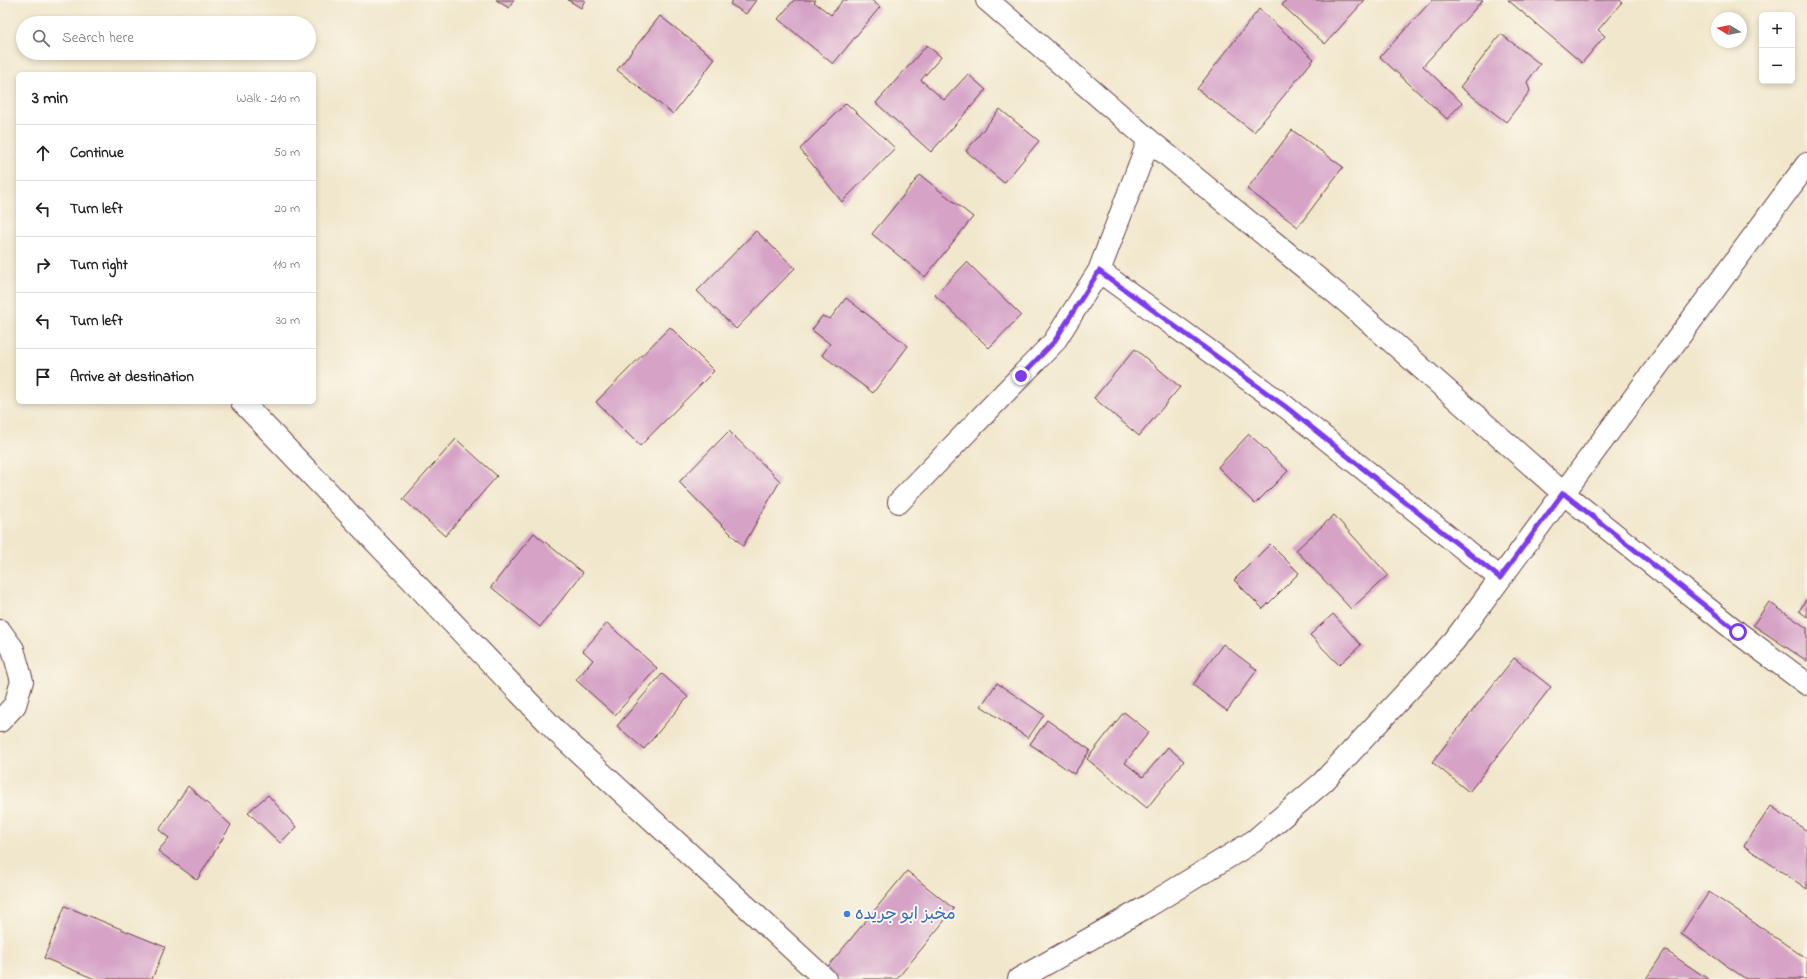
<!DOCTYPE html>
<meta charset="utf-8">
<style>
body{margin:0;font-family:"Indie Flower","Playpen Sans Arabic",sans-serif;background:#f6f6f6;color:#202124}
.controls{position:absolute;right:12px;top:12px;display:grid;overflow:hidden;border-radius:6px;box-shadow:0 2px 6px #0003}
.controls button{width:36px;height:36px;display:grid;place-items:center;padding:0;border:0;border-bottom:1px solid #e0e0e0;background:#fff;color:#202124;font:20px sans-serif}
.compass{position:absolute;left:1711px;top:12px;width:36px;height:36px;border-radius:50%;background:#fff;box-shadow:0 2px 6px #0003;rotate:280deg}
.stop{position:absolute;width:12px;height:12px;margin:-9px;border:3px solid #7c3aed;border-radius:50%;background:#fff}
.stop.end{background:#7c3aed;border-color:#fff;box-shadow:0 1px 4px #0008}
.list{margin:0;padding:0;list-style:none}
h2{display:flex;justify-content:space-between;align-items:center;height:52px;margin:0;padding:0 16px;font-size:17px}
h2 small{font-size:13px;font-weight:400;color:#757577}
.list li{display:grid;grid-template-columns:26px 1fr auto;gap:12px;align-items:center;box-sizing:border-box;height:56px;padding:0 16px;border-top:1px solid #e0e0e0}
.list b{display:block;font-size:15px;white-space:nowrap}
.list em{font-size:13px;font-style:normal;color:#757577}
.icon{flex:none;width:22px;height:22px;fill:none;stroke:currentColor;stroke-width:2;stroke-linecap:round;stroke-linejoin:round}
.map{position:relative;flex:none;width:1807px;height:979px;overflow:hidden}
.search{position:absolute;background:#fff;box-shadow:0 2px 6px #0003;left:16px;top:16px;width:300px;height:44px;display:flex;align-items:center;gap:10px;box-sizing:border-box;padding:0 14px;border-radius:22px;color:#757577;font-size:15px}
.panel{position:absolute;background:#fff;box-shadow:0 2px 6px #0003;left:16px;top:72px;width:300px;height:332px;border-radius:6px}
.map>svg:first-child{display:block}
.building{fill:#d6a3c7}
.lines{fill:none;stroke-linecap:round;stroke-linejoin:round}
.minor-casing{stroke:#633d43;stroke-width:24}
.minor{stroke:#fff;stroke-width:22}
.route{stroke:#7c3aed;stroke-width:5}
.shop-dot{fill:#3f7fe0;stroke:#fbf7ec;stroke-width:1.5}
.labels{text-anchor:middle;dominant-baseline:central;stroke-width:4;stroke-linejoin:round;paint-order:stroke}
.shop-label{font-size:17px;fill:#366cbe;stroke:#fbf7ec;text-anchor:start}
</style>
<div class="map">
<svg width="1807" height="979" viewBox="0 0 1807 979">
<rect width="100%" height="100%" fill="#fbf7ec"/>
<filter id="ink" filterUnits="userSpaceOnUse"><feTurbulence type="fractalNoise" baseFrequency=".025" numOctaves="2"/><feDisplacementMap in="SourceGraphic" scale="8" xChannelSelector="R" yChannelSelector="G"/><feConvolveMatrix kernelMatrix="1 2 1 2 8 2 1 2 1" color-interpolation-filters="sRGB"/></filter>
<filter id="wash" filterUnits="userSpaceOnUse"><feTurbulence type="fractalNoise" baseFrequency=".012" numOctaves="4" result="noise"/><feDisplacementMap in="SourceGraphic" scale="16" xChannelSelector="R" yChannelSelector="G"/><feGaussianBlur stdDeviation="0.9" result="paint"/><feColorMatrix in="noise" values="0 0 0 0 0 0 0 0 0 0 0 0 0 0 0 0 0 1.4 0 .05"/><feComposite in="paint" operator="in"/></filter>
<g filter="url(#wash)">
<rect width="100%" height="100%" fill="#f1e7cc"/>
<g id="blocks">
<path class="building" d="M496,0H514L509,8Z
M568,0H585L581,8Z
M733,0H756L746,14L730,4Z
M794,0H816L814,2L831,15L843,0H871L880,7L833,64L778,19Z
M1286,0H1365L1325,44L1282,5Z
M1432,0H1483L1423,66L1462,103L1447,119L1380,57Z
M1508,0H1620L1622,2L1598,30L1605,36L1582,63Z
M1259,9L1314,59L1254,132L1197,89Z
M660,16L715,59L673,114L617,70Z
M1501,34L1540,64L1527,82L1530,91L1506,122L1460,87Z
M927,45L941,57L921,80L944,100L968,74L986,90L931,152L876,103Z
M846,103L895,148L842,202L800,149Z
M1000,109L1039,141L1004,183L966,151Z
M1292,130L1343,167L1298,227L1247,189Z
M920,175L973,217L925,277L872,234Z
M756,231L795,268L736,329L697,291Z
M967,262L1021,315L989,348L935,295Z
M846,298L908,346L873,393L822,355L830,344L812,330L822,316L830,319Z
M670,327L714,371L640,446L596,402Z
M1135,349L1180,387L1139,436L1094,398Z
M729,431L780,481L743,546L679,482Z
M1249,434L1288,471L1255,504L1218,467Z
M456,439L497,476L445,536L403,499Z
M1334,515L1388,575L1351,609L1296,550Z
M534,533L583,573L540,627L491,587Z
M1270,544L1299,573L1263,609L1234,580Z
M1807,598V617L1799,611Z
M1769,602L1807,628V661L1753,625Z
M1333,614L1361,645L1339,665L1310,635Z
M607,623L657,668L615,715L576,680L593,660L583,651Z
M1223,644L1257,670L1227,711L1193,685Z
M1514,658L1551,687L1469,792L1432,762Z
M662,674L688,697L644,749L617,726Z
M997,683L1044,715L1028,738L981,706Z
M1124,712L1149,732L1125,763L1143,777L1168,747L1184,761L1147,808L1087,759Z
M1047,720L1090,750L1074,774L1030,744Z
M188,786L231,825L197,880L158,851L169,838L159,830Z
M268,795L296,827L280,843L248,812Z
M1771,806L1807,831V889L1744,846Z
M907,871L954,909L897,979H836L825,970Z
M1709,892L1807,959V979H1746L1681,934Z
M65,906L165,947L152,979H95L44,958Z
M1665,950L1708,979H1646Z"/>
</g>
</g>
<g filter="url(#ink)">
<use href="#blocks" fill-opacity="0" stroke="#633d43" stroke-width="1"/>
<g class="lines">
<g class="minor-casing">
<path id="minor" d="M987,0L1149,140L1349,304L1563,493L1737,632L1807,684
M1099,271L1286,407L1500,578
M242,402L558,733L825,979
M899,502L1054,342L1099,271L1149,140
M0,631L13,649L22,681L15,705L0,721
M1019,979L1148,906L1254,841L1323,782L1454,641L1807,164"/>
</g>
<use href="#minor" class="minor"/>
</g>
</g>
<g class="lines" filter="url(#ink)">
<path class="route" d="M1021,376L1054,342L1099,271L1286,407L1500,578L1563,493L1738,632"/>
</g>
<circle class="shop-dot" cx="847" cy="914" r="4"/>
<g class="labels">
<g class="shop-label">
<text x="855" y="914">مخبز ابو جريده</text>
</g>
</g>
</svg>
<div class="controls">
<button>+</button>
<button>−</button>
</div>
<svg class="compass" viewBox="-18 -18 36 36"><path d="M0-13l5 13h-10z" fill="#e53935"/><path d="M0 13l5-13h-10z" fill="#757577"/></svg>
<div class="stop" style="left:1738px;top:632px"></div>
<div class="stop end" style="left:1021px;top:376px"></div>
<div class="search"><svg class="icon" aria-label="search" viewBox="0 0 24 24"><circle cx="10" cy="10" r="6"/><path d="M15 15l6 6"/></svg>Search here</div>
<section class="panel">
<h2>3 min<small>Walk · 210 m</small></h2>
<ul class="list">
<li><svg class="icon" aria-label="ahead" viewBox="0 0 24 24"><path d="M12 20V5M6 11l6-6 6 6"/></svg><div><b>Continue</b></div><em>50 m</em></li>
<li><svg class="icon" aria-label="left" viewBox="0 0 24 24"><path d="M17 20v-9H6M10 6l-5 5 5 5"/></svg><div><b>Turn left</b></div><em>20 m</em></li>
<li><svg class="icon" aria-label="right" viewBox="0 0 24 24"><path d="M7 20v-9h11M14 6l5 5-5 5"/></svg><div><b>Turn right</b></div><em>110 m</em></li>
<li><svg class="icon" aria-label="left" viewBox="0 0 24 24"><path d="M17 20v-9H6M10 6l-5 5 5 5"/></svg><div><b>Turn left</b></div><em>30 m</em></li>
<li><svg class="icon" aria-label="arrive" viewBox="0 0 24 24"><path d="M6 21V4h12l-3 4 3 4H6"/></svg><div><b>Arrive at destination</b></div></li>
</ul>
</section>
</div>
